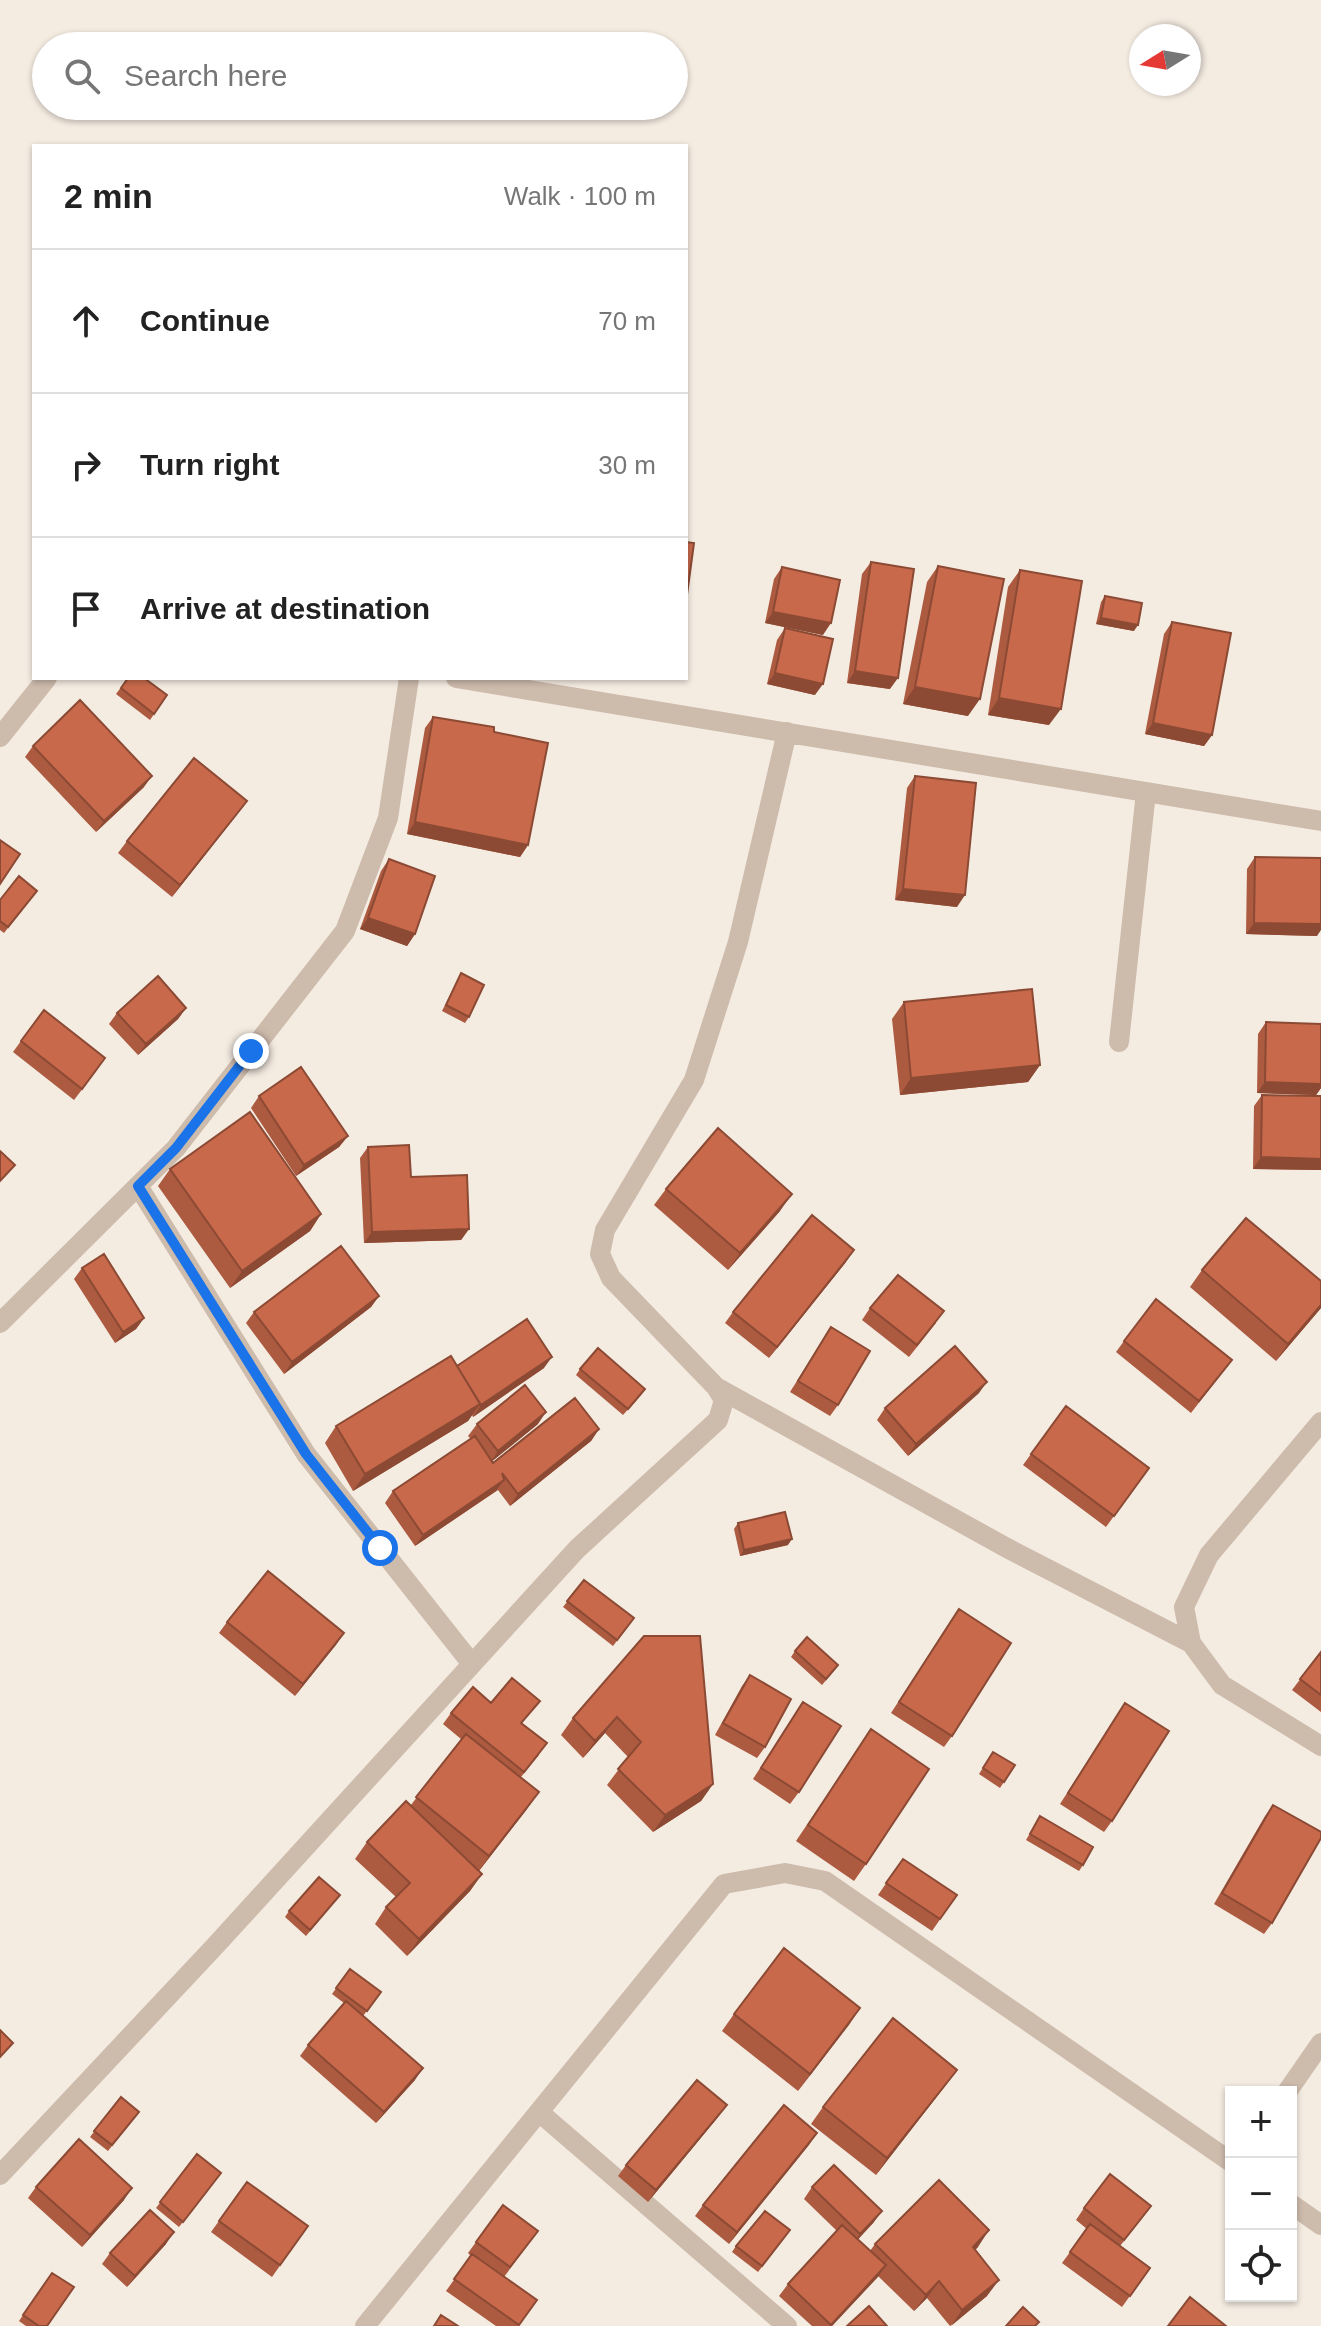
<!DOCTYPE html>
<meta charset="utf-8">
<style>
body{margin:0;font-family:Arial,sans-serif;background:#f6f6f6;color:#222}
.controls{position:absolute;right:24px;bottom:24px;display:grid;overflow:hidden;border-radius:0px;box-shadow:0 2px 6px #0004}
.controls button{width:72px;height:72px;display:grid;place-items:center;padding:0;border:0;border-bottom:2px solid #e0e0e0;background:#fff;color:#222;font:40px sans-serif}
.compass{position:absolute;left:1129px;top:24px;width:72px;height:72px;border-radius:50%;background:#fff;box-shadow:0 2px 6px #0004;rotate:259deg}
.stop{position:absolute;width:24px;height:24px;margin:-18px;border:6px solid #1a73e8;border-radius:50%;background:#fff}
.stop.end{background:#1a73e8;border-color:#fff;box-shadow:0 2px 8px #0008}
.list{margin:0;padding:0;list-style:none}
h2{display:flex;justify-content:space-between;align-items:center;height:104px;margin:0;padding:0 32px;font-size:34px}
h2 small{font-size:26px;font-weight:400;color:#767676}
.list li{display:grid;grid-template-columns:52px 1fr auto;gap:24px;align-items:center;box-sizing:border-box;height:144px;padding:0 32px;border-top:2px solid #e0e0e0}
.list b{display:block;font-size:30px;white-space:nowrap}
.list em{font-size:26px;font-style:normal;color:#767676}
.icon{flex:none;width:44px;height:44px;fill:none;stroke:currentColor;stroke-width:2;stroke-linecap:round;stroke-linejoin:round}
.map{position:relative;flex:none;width:1321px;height:2326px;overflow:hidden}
.search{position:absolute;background:#fff;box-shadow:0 2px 6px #0004;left:32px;top:32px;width:656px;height:88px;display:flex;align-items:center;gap:20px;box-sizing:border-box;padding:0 28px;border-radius:44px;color:#767676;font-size:30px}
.panel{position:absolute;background:#fff;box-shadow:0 2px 6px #0004;left:32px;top:144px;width:656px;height:536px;border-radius:0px}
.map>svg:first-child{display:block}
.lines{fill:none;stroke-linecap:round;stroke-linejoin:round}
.street{stroke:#cdbbac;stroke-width:20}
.wall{fill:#ac5a40}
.shaded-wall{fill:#8c4a34}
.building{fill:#c8694b;stroke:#8c4a34;stroke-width:2}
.route{stroke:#1a73e8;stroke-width:10}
</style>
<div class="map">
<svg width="1321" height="2326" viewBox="0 0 1321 2326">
<rect width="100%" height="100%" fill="#f4ebe1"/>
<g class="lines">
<path class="street" d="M456,678L1321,821
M0,737L47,678
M1119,1042L1146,792
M138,1186L306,1454L472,1664
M0,1323L176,1148L345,931L388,818L409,678
M716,1387L1007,1548L1191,1643
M1321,1422L1209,1555L1184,1607L1191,1643L1222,1685L1321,1746
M1287,2092L1321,2043
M539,2112L787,2326
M0,2175L216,1945L577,1549L718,1420L724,1400L716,1387L611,1278L600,1254L605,1230L694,1080L738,942L787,732
M1291,2204L1321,2225
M365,2326L724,1884L785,1873L825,1881L1231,2162"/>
</g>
<path class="wall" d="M871,562L890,689L847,683L862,574Z
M938,566L968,716L903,704L927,582Z
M782,567L823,635L765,623L774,579Z
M1020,570L1049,725L988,715L1008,587Z
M1105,596L1134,631L1096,624L1101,602Z
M1172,622L1212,735L1204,746L1145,734L1164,634Z
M785,628L815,695L767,684L777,640Z
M128,678L167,695L150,720L116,694Z
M433,717L494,732L528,845L520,857L407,834L425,728Z
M33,746L144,787L96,832L25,757Z
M915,776L957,907L895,900L907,788Z
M247,801L172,897L118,853L127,841Z
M1255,857L1317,936L1246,934L1247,869Z
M389,859L415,934L407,946L360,929L381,871Z
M37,891L4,933L0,930V900Z
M461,973L469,1017L465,1023L442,1011Z
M904,1002L1040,1065L1028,1082L900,1095L892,1019Z
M186,1008L178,1019L138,1055L109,1024L117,1013Z
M1266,1022L1321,1024V1088L1316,1095L1257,1093L1258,1034Z
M21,1041L97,1070L74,1100L13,1052Z
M1262,1095L1321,1096V1170L1253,1169L1254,1106Z
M259,1096L348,1136L339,1147L296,1176L251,1108Z
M368,1147L469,1229L461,1240L364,1243L360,1158Z
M170,1169L321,1214L310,1231L230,1288L158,1186Z
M666,1189L780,1211L728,1270L654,1205Z
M846,1262L769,1358L725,1323L733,1312Z
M82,1268L144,1318L136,1329L115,1343L74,1279Z
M1202,1270L1321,1281V1308L1276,1361L1190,1287Z
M379,1296L371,1307L284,1374L246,1323L254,1312Z
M870,1308L936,1323L909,1357L862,1320Z
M831,1327L838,1405L830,1416L790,1392Z
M1124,1341L1232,1360L1191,1413L1116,1352Z
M457,1366L544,1368L473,1417L472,1415L468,1421L353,1491L325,1443L336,1426Z
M580,1369L641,1395L623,1415L576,1375Z
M979,1393L908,1456L877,1420L885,1408Z
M1066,1406L1149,1468L1106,1527L1023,1465Z
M477,1424H538L492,1461L493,1463L599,1429L591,1441L510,1506L498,1490L415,1546L385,1503L393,1491L471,1439L468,1436Z
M738,1523L788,1545L740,1556L734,1529Z
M584,1580L634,1618L613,1646L563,1607Z
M951,1621L952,1736L944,1747L891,1713Z
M227,1622L344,1633L295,1696L219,1633Z
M644,1636L713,1784L701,1801L653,1832L607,1785L628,1757L605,1733L583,1758L561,1735L573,1718Z
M795,1651L834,1671L822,1685L791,1657Z
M1321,1652V1712L1292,1690Z
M750,1675L765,1747L757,1758L715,1735L742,1686Z
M540,1701L522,1723L539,1755L521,1777L527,1809L479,1871L482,1874L470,1891L407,1956L375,1924L386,1907L396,1897L355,1859L367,1842L411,1805L461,1739L443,1724L451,1713L491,1703Z
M803,1702L799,1792L790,1804L753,1779Z
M1125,1703L1112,1821L1104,1832L1060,1804Z
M860,1746L866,1864L854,1881L796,1841Z
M993,1752L1015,1765L1000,1788L979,1774Z
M1273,1805L1272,1923L1264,1934L1214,1904L1265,1816Z
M1040,1816L1083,1865L1079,1871L1026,1840Z
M903,1859L957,1895L932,1931L878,1895Z
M340,1895L306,1936L285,1917L289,1911Z
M350,1969L381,1992L363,2016L415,2080L376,2123L300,2056L308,2045L344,2003L332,1994Z
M860,2008L798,2091L722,2031L734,2014Z
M945,2086L876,2175L811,2124L823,2107Z
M121,2097L135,2117L108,2151L90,2137Z
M718,2117L648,2202L618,2176L626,2165Z
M817,2133L729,2244L695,2216L703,2205Z
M197,2154L221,2173L179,2227L156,2208Z
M247,2182L308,2226L272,2277L211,2232Z
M36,2187L124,2200L82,2247L28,2198Z
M812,2187L874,2222L858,2239L870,2251L875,2244L978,2247L975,2250L987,2296L950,2326L927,2298L914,2311L878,2276L832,2326H812L779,2296L788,2284L837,2231L804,2199Z
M503,2205L538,2231L504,2277L537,2300L518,2326H496L446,2291L471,2256L468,2253Z
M1084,2208L1143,2217L1120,2246L1150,2268L1122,2307L1062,2263L1087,2229L1076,2220Z
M790,2230L758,2272L732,2252L736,2246Z
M166,2244L127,2287L102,2264L110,2253Z
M52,2273L47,2326H26L19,2321Z"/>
<path class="shaded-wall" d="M773,612L831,623L823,635L765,623Z
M1101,618L1138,625L1134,631L1096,624Z
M855,671L898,678L890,689L847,683Z
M775,673L823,684L815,695L767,684Z
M915,687L980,699L968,716L903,704Z
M999,698L1061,709L1049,725L988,715Z
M1153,723L1212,735L1204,746L1145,734Z
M152,776L144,787L96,832L104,821Z
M247,801L239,812L172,897L180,885Z
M415,822L528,845L520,857L407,834Z
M903,889L965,895L957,907L895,900Z
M368,918L415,934L407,946L360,929Z
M1254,923L1321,924V930L1317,936L1246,934Z
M186,1008L178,1019L138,1055L146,1044Z
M1040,1065L1028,1082L900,1095L911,1078Z
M1265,1082L1321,1084V1088L1316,1095L1257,1093Z
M348,1136L339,1147L296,1176L304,1165Z
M1261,1157L1321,1159V1170L1253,1169Z
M792,1194L780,1211L728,1270L740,1253Z
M321,1214L310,1231L230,1288L242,1271Z
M469,1229L461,1240L364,1243L372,1232Z
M854,1250L846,1262L769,1358L777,1347Z
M379,1296L371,1307L284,1374L292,1362Z
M1321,1305V1308L1276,1361L1288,1344Z
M144,1318L136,1329L115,1343L123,1332Z
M552,1357L544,1368L473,1417L481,1405Z
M987,1382L979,1393L908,1456L916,1444Z
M480,1404L468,1421L353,1491L365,1474Z
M546,1412L538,1424L490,1463L498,1451Z
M599,1429L591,1441L510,1506L518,1494Z
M504,1480L496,1491L415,1546L423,1535Z
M792,1539L788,1545L740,1556L744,1550Z
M344,1633L336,1645L295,1696L303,1684Z
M617,1717L605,1733L583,1758L595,1741Z
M713,1784L701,1801L653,1832L665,1815Z
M539,1792L527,1809L478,1872L489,1856Z
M482,1874L470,1891L407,1956L419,1939Z
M860,2008L849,2025L798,2091L810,2074Z
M423,2068L415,2080L376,2123L384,2112Z
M957,2070L945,2086L876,2175L887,2158Z
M727,2105L718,2117L648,2202L656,2190Z
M817,2133L809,2145L729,2244L737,2232Z
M132,2188L124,2200L82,2247L90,2235Z
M882,2211L874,2222L852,2246L860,2234Z
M989,2230L978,2247L961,2264L973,2247Z
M174,2232L166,2244L127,2287L135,2276Z
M886,2265L878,2277L832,2326H830Z
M999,2280L987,2296L951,2326L962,2310Z
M939,2281L927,2298L914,2311L926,2295Z"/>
<path class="building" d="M686,542L694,543L686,602Z
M871,562L914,569L898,678L855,671Z
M938,566L1004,579L980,699L915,687Z
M782,567L840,580L831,623L773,612Z
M1020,570L1082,581L1061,709L999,698Z
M1105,596L1142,603L1138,625L1101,618Z
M1172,622L1231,633L1212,735L1153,723Z
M785,628L833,639L823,684L775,673Z
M128,678H144L167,695L154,714L121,688Z
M80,700L152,776L104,821L33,746Z
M433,717L494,727V732L548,743L528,845L415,822Z
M194,758L247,801L180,885L127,841Z
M915,776L976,783L965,895L903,889Z
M0,840L20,854L0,884Z
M1255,857L1321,858V924L1254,923Z
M389,859L435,876L415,934L368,918Z
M19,876L37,891L8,927L0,921V900Z
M461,973L484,985L469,1017L446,1005Z
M158,976L186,1008L146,1044L117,1013Z
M1032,989L1040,1065L911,1078L904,1002Z
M44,1010L105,1058L82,1089L21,1041Z
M1266,1022L1321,1024V1084L1265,1082Z
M301,1067L348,1136L304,1165L259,1096Z
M1262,1095L1321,1096V1159L1261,1157Z
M250,1112L321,1214L242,1271L170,1169Z
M718,1128L792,1194L740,1253L666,1189Z
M409,1145L411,1177L467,1175L469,1229L372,1232L368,1147Z
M0,1151L15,1165L0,1181Z
M812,1215L854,1250L777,1347L733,1312Z
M1246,1218L1321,1281V1305L1288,1344L1202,1270Z
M341,1246L379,1296L292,1362L254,1312Z
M104,1254L144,1318L123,1332L82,1268Z
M898,1275L944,1311L917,1345L870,1308Z
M1156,1299L1232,1360L1199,1401L1124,1341Z
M527,1319L552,1357L481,1405L457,1366Z
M831,1327L870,1351L838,1405L798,1381Z
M955,1346L987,1382L916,1444L885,1408Z
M598,1348L645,1389L628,1409L580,1369Z
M451,1356L480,1404L365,1474L336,1426Z
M525,1385L546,1412L498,1451L477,1424Z
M575,1398L599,1429L518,1494L502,1473L504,1480L423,1535L393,1491L475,1436L493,1463Z
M1066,1406L1149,1468L1114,1516L1031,1454Z
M785,1512L792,1539L744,1550L738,1523Z
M268,1571L344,1633L303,1684L227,1622Z
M584,1580L634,1618L617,1640L567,1601Z
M959,1609L1011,1643L952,1736L899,1702Z
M644,1636H700L713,1784L665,1815L618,1769L641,1742L617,1717L595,1741L573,1718Z
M807,1637L838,1665L826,1679L795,1651Z
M1321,1652V1695L1300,1679Z
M750,1675L791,1699L765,1747L723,1723Z
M512,1678L540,1701L521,1723L547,1743L524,1772L451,1713L473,1687L491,1703Z
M803,1702L841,1726L799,1792L761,1768Z
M1125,1703L1169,1731L1112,1821L1068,1793Z
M871,1729L929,1769L866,1864L808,1825Z
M466,1734L539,1792L489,1856L416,1797Z
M993,1752L1015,1765L1004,1782L983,1768Z
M406,1801L482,1874L419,1939L386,1907L410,1883L367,1842Z
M1273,1805L1321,1832V1838L1272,1923L1222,1893Z
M1040,1816L1093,1847L1083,1865L1030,1834Z
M903,1859L957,1895L940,1919L886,1883Z
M319,1877L340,1895L310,1930L289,1911Z
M784,1948L860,2008L810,2074L734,2014Z
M350,1969L381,1992L367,2011L336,1988Z
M346,2001L423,2068L384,2112L308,2045Z
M893,2018L957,2070L887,2158L823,2107Z
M0,2030L13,2043L0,2057Z
M697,2080L727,2105L656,2190L626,2165Z
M121,2097L139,2112L112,2145L94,2131Z
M784,2105L817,2133L737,2232L703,2205Z
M79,2139L132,2188L90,2235L36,2187Z
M197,2154L221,2173L183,2222L160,2202Z
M834,2165L882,2211L860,2234L812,2187Z
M1110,2174L1151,2206L1124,2240L1084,2208Z
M939,2180L989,2230L973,2247L999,2280L962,2310L939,2281L926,2295L875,2244Z
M247,2182L308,2226L280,2265L219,2221Z
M503,2205L538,2231L510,2267L476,2242Z
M150,2210L174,2232L135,2276L110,2253Z
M765,2211L790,2230L762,2266L736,2246Z
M1090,2224L1150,2268L1130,2296L1070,2252Z
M842,2225L886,2265L831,2325L788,2284Z
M472,2254L537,2300L519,2325L454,2279Z
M52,2273L74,2287L47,2326H39L23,2315Z
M1190,2297L1226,2326H1168Z
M869,2306L887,2326H847Z
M1023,2307L1039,2322L1035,2326H1006Z
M441,2315L458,2326H434Z"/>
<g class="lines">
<path class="route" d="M251,1051L176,1148L138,1186L306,1454L380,1548"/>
</g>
</svg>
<div class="controls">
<button>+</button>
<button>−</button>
<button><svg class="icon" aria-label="locate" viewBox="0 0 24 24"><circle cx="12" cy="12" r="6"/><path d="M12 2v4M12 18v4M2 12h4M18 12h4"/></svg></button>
</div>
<svg class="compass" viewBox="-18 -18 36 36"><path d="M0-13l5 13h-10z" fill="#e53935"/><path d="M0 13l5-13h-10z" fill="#767676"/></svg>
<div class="stop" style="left:380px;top:1548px"></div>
<div class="stop end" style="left:251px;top:1051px"></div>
<div class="search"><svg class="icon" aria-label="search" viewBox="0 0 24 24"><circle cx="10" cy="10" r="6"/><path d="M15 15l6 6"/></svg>Search here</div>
<section class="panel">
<h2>2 min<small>Walk · 100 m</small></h2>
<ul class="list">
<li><svg class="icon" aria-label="ahead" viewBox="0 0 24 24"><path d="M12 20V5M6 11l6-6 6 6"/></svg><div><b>Continue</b></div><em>70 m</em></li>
<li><svg class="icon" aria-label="right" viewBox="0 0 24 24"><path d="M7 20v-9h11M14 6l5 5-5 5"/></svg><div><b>Turn right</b></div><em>30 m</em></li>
<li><svg class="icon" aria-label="arrive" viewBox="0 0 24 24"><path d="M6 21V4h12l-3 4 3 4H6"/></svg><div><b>Arrive at destination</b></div></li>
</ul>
</section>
</div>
